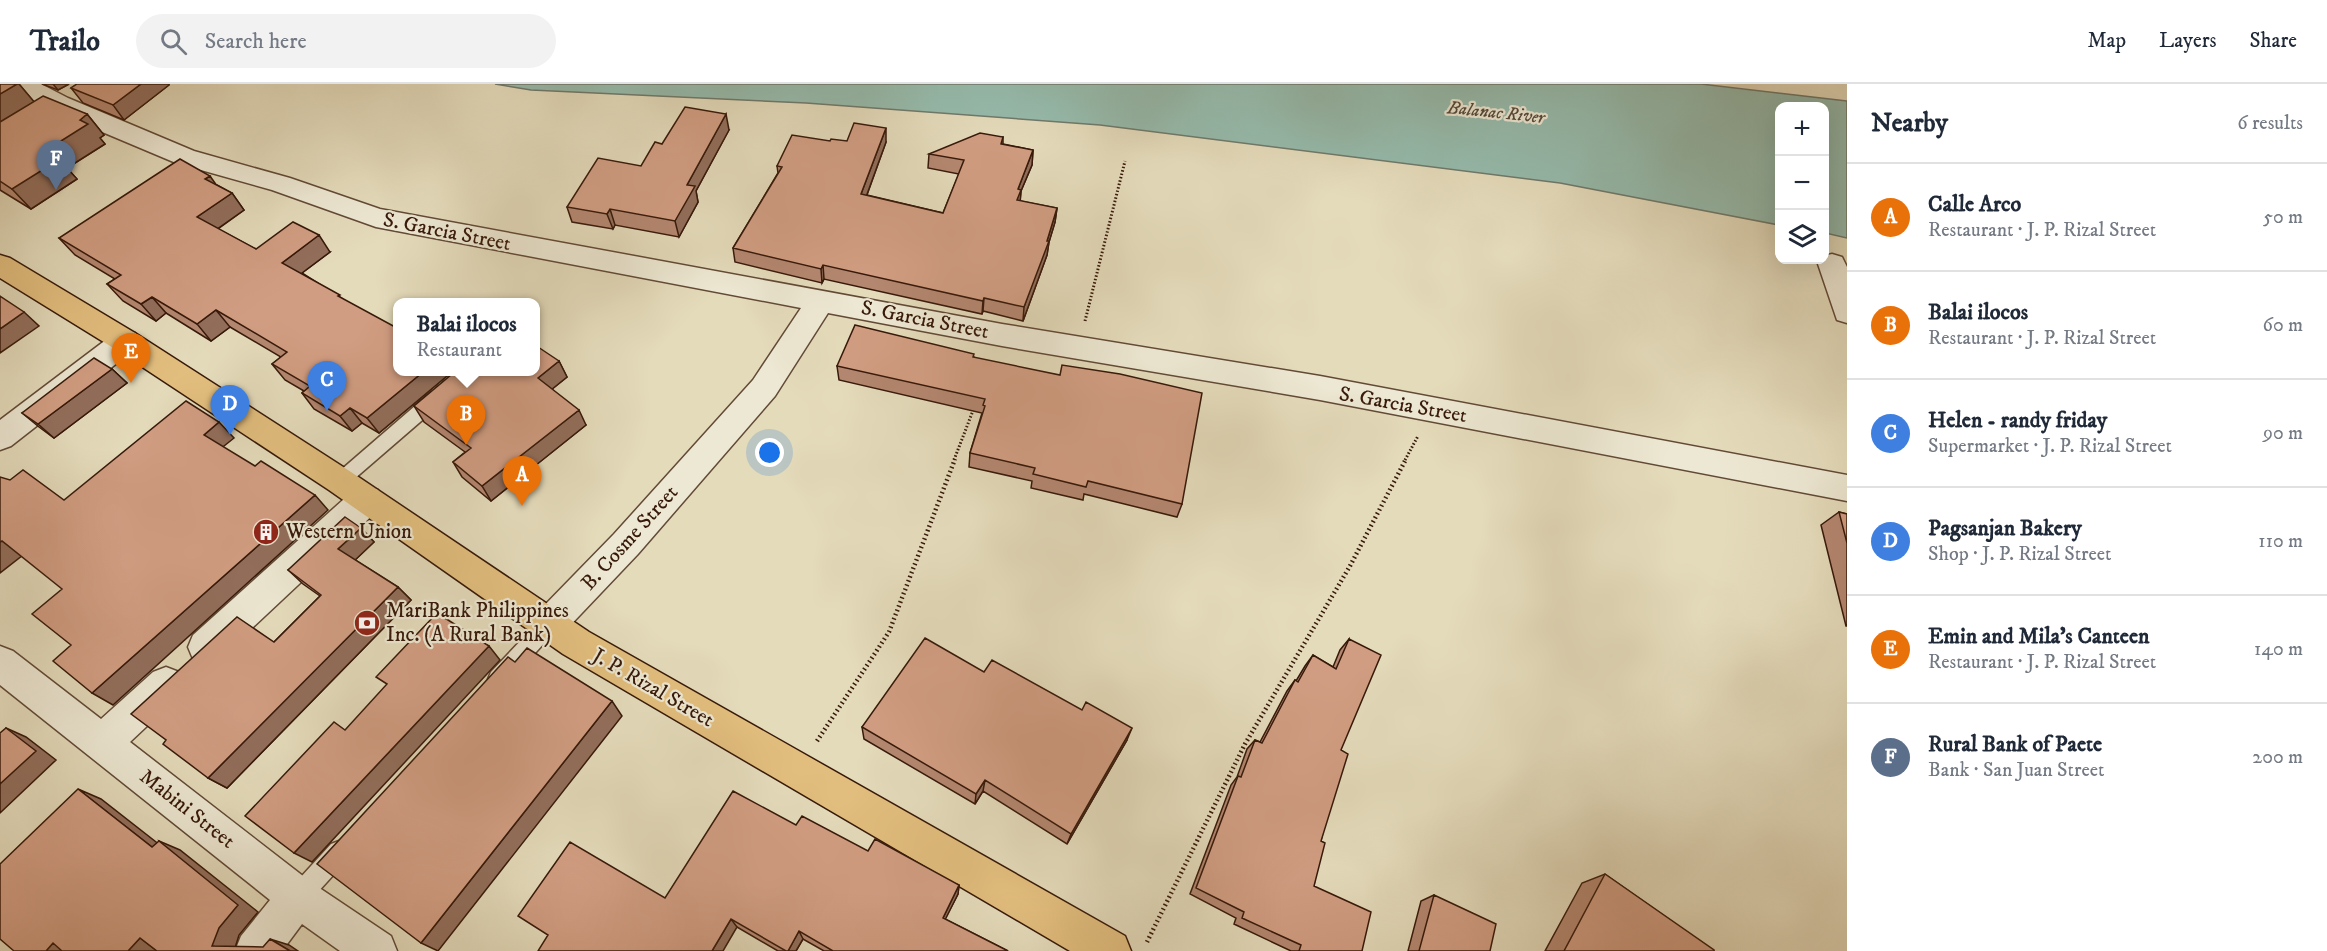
<!DOCTYPE html>
<meta charset="utf-8">
<style>
body{margin:0;font-family:"IM FELL DW Pica",serif;background:#f2f2f3;color:#1f2937}
.controls{position:absolute;right:18px;top:18px;display:grid;overflow:hidden;border-radius:12px;box-shadow:0 6px 24px #0002}
.controls button{width:54px;height:54px;display:grid;place-items:center;padding:0;border:0;border-bottom:2px solid #e0e1e3;background:#fff;color:#1f2937;font:30px sans-serif}
.you{position:absolute;left:770px;top:369px;width:21px;height:21px;margin:-15px;border:4px solid #fff;border-radius:50%;background:#1a73e8;box-shadow:0 0 0 9px #1a73e833}
.badge{display:grid;place-items:center;width:39px;height:39px;border-radius:50%;background:#8f2418;color:#fff;font-size:20px;font-weight:700}
.pin{position:absolute;translate:-50% -50px;filter:drop-shadow(0 2px 3px #0008)}
.pin::after{content:'';position:absolute;top:32px;width:21px;height:18px;background:inherit;clip-path:polygon(0 0,100% 0,50% 100%)}
.popup{position:absolute;left:393px;top:214px;width:147px;height:78px;box-sizing:border-box;display:grid;place-content:center;border-radius:12px;background:#fff;filter:drop-shadow(0 2px 4px #0005);font-size:20px;white-space:nowrap;color:#747a83}
.popup b{font-size:22px;color:#1f2937}
.popup::after{content:'';position:absolute;left:50%;top:100%;margin-left:-12px;border:12px solid transparent;border-top-color:#fff}
.list{margin:0;padding:0;list-style:none}
h2{display:flex;justify-content:space-between;align-items:center;height:78px;margin:0;padding:0 24px;font-size:26px}
h2 small{font-size:20px;font-weight:400;color:#747a83}
.list li{display:grid;grid-template-columns:39px 1fr auto;gap:18px;align-items:center;box-sizing:border-box;height:108px;padding:0 24px;border-top:2px solid #e0e1e3}
.list b{display:block;font-size:22px;white-space:nowrap}
.list p{margin:0;font-size:20px;white-space:nowrap;color:#747a83}
.list em{font-size:20px;font-style:normal;color:#747a83}
.icon{flex:none;width:33px;height:33px;fill:none;stroke:currentColor;stroke-width:2;stroke-linecap:round;stroke-linejoin:round}
.map{position:relative;flex:none;width:1847px;height:867px;overflow:hidden}
header{display:flex;align-items:center;gap:36px;box-sizing:border-box;height:84px;padding:0 30px;background:#fff;border-bottom:2px solid #e0e1e3}
header strong{font-size:28px}
nav{display:flex;gap:33px;margin-inline-start:auto;font-size:21px}
.search{width:420px;height:54px;background:#f2f2f3;display:flex;align-items:center;gap:15px;box-sizing:border-box;padding:0 21px;border-radius:33px;color:#747a83;font-size:22px}
main{display:flex}
aside{flex:1;background:#fff}
.map>svg:first-child{display:block}
.water{fill:#96bbac;stroke:#707a6b;stroke-width:1.5}
.lines{fill:none;stroke-linecap:round;stroke-linejoin:round}
.lane-casing{stroke:#624a36;stroke-width:3}
.street-casing{stroke:#624a36;stroke-width:3}
.primary-casing{stroke:#37190a;stroke-width:3}
.path-far1{stroke:#37190a;stroke-width:3;stroke-dasharray:1.5 2;stroke-linecap:butt}
.path{stroke:#37190a;stroke-width:4.5;stroke-dasharray:1.5 3;stroke-linecap:butt}
.lane{fill:#ede8d3;fill-rule:evenodd}
.street{fill:#ede8d3;fill-rule:evenodd}
.primary{fill:#e2be7e;fill-rule:evenodd}
.wall{fill:#b48770;stroke:#37190a;stroke-width:1.5}
.shaded-wall{fill:#926e5b;stroke:#37190a;stroke-width:1.5}
.building{fill:#d19d82;stroke:#37190a;stroke-width:1.5}
.labels{text-anchor:middle;dominant-baseline:central;stroke-width:4.5;stroke-linejoin:round;paint-order:stroke}
.far-water-label{font-size:18px;font-style:italic;fill:#544a3b;stroke:#ede8d3}
.street-label{font-size:21px;fill:#37190a;stroke:#ede8d3}
.poi-label{font-size:21px;fill:#37190a;stroke:#ede8d3;text-anchor:start}
</style>
<header>
<strong>Trailo</strong>
<div class="search"><svg class="icon" aria-label="search" viewBox="0 0 24 24"><circle cx="10" cy="10" r="6"/><path d="M15 15l6 6"/></svg>Search here</div>
<nav><a>Map</a><a>Layers</a><a>Share</a></nav>
</header>
<main>
<div class="map">
<svg width="1847" height="867" viewBox="0 0 1847 867">
<rect width="100%" height="100%" fill="#e4dbbb"/>
<filter id="stains"><feTurbulence type="fractalNoise" baseFrequency=".00333" numOctaves="4"/><feColorMatrix values="0 0 0 0 .2 0 0 0 0 .09 0 0 0 0 .02 0 0 0 .5 -.17"/></filter>
<radialGradient id="worn" r=".72"><stop offset=".6" stop-color="#630" stop-opacity="0"/><stop offset="1" stop-color="#630" stop-opacity=".3"/></radialGradient>
<path class="water" d="M495,0H1701L1847,17V154L1825,149L1824,22H1780L1779,141L1560,99L1100,41L806,19L531,6Z"/>
<g class="lines">
<g class="lane-casing">
<path id="lane" d="M436,307L442,309L444,314L442,319L346,402L340,404L334,402L331,397L334,392L430,309Z
M550,530L557,533L560,539L557,545L505,602L498,604L491,602L488,595L491,588L543,533Z
M339,757L347,760L350,768L347,776L306,821L298,824L290,821L287,813L290,805L331,760Z"/>
</g>
<g class="street-casing">
<path id="street" d="M10,0H41L68,14L194,67L290,94L380,125L1002,240L1320,292L1847,391V417L1320,316L1002,262L828,229L775,312L638,470L562,550L550,555L538,550L532,539L538,528L614,450L753,296L801,224L376,143L272,106L176,79L50,26L13,5Z
M1832,170L1842,173L1847,183V239L1837,236L1818,180L1821,176H1824V172Z
M125,246L135,249L140,257L135,265L11,362L0,366V336L115,249Z
M366,402L378,406L382,416L378,426L219,575L206,579L193,575L188,563L193,551L354,406Z
M0,562L13,567L101,635L153,588L166,583L179,588L184,600L179,612L130,658L312,799L391,852L397,867H340L302,840L282,867H235L241,852L270,816L0,601Z"/>
</g>
<g class="primary-casing">
<path id="primary" d="M0,171L10,174L135,249L351,388L589,548L1125,852L1131,867H1070L563,570L329,406L115,265L0,194Z"/>
</g>
<path class="path-far1" d="M1085,237L1125,77
M954,376L974,324
M1405,376L1418,352"/>
<path class="path" d="M817,657L889,548L955,375
M1147,858L1245,660L1350,482L1406,375"/>
<use href="#lane" class="lane"/>
<use href="#street" class="street"/>
<use href="#primary" class="primary"/>
</g>
<path class="wall" d="M0,0H19L34,18L87,30L104,51L100,54L105,60L67,84L77,95L31,125L0,106Z
M42,0H69L58,6Z
M77,0H169V1L124,36L83,19L71,4Z
M729,46L696,107L698,118L679,153L615,141L613,145L572,138L567,123L641,82L662,60Z
M1003,53V60L1033,66L1032,81L1021,107L1020,117L1057,124L1055,138L1049,158L1047,171L1023,237L983,227L982,230L824,195L822,199L735,178L733,164L778,89L777,82L830,57L886,58L867,111L943,129L959,90L928,84L929,70Z
M217,101L232,109L244,126L218,145L256,165L330,168L302,189L343,215L397,288H535L559,277L567,293L552,305L586,341L491,417L462,393L453,378L465,368L424,338L414,322L450,292H447L379,349L362,339L352,347L314,325L302,309L304,307L285,296L272,280L281,273L230,243L211,257L166,229L156,237L123,217L107,200L115,195L75,171L59,154Z
M974,273L1182,420L1177,433L1084,410L1083,416L1031,404L1032,397L969,383L970,369L982,329L839,296L837,282Z
M112,285L127,299L54,354L39,343L22,329Z
M1839,428L1847,430V542H1846L1821,441Z
M361,444L374,458L355,476L398,503L411,516L227,704L208,694L274,558L320,512L303,500L288,486Z
M1349,555L1341,666L1321,757L1314,802L1362,867H1291L1234,840L1236,834L1190,810L1231,701L1237,693L1247,665L1255,656L1260,658L1287,607L1295,596L1296,597L1305,582L1313,571L1333,583L1340,566Z
M984,588L1127,656L1067,760L983,707L975,720L864,655L862,643Z
M796,741L959,801L958,810L945,835L1008,867H824L803,855L796,867H778L737,843L665,814Z
M1605,790L1714,867H1545L1582,799Z
M1434,811L1490,867H1408L1421,817Z"/>
<path class="shaded-wall" d="M17,0H19L36,20L0,41V10Z
M53,0H69L58,6Z
M141,0H169V1L124,36L113,21Z
M87,30L104,51L100,54L105,60L67,84L77,95L31,125L12,105L45,67Z
M726,30L729,46L696,107L698,118L679,153L675,137L687,101Z
M886,44V58L862,124L861,110Z
M1033,66L1032,81L1021,107L1020,120L1016,131L1018,105Z
M210,92L222,109L205,95Z
M232,109L244,126L210,150L197,133Z
M1057,124L1055,138L1049,158L1047,171L1023,237L1024,223L1047,157Z
M610,125L615,141L613,145L607,130Z
M319,151L330,168L294,195L282,179Z
M823,181L824,195L822,199L821,185Z
M152,213L166,229L156,237L141,220Z
M984,214L983,227L982,230L983,217Z
M216,226L230,243L211,257L197,240Z
M24,228L39,242L0,269V245Z
M559,277L567,293L546,310L538,294Z
M112,285L127,299L54,354L38,340Z
M423,288H444L447,292L379,349L367,334Z
M350,324L362,339L352,347L340,332Z
M579,326L586,341L491,417L482,402Z
M219,338L234,354L219,366L204,351Z
M315,411L328,426L113,621L92,609Z
M361,444L374,458L352,479L338,465Z
M2,457L23,471L0,489V458Z
M398,503L411,516L227,704L208,694Z
M489,562L500,576L312,778L294,769Z
M612,617L622,632L438,867L421,859Z
M6,644L26,653L56,676L0,729V700Z
M1132,644L1127,656L1067,760L1071,750Z
M985,696L983,707L975,720L976,710Z
M78,705L101,715L174,772L152,763Z
M159,757L180,766L258,828L239,851L234,867L212,862Z
M959,801L958,810L942,842L943,834Z
M731,835L737,843L723,867H712Z
M799,847L803,855L796,867H788Z
M140,854L157,867H128Z
M270,855L289,861L298,867H290Z
M53,859L77,867H46Z"/>
<path class="building" d="M0,0H17L0,10Z
M77,0H141L113,21L71,4Z
M43,12L87,30L80,36L88,40L45,67L60,75L12,105L0,97V38Z
M685,23L726,30L687,101L695,102L675,137L610,125L607,130L567,123L598,74L641,82L655,58L662,60Z
M854,39L886,44L861,110L943,129L964,76L929,70L980,49L1003,53L1001,60L1033,66L1018,105L1021,106L1017,116L1057,124L1047,157H1049L1024,223L984,214L983,217L823,181L821,185L733,164L782,83L777,82L792,51L830,57L831,55L847,57Z
M180,75L210,92L205,95L232,109L197,133L256,165L293,138L319,151L282,179L340,211L338,212L397,244V288H423L367,334L350,324L340,332L302,309L310,302L272,280L287,268L216,226L197,240L152,213L141,220L107,200L121,191L59,154Z
M0,212L24,228L0,245Z
M855,241L974,270L973,273L1060,291L1062,281L1120,290L1202,309L1182,420L1088,397L1086,403L1033,390L1035,384L970,369L985,322L983,321L985,315L837,282Z
M535,261L559,277L538,294L579,326L482,402L453,378L471,364L414,322L452,290L453,288H535Z
M94,274L112,285L38,340L22,329Z
M186,317L219,338L204,351L255,382L261,377L315,411L92,609L53,577L71,561L32,530L62,505L2,457L0,458V393L10,396L23,386L64,416Z
M1839,428L1847,430V459Z
M345,433L361,444L338,465L398,503L208,694L163,660L166,656L131,630L237,533L274,558L321,511L288,486Z
M437,529L489,562L294,769L245,732L334,638L345,646L387,600L376,593Z
M925,554L984,588L992,576L1082,626L1086,618L1132,644L1071,750L985,696L976,710L862,643Z
M1349,555L1381,571L1341,666L1348,670L1321,757L1325,759L1314,802L1371,828L1362,867H1299L1301,861L1242,834L1244,828L1196,804L1238,692L1241,693L1255,656L1262,659L1295,596L1298,598L1313,571L1336,585Z
M527,564L612,617L421,859L317,780L508,573L515,578Z
M6,644L36,667L0,700V649Z
M78,705L152,763L159,757L238,821L219,844L212,862L263,863L270,855L290,867H157L140,854L128,867H62L53,859L46,867H14L0,855V780Z
M733,707L796,741L802,732L868,767L875,755L959,801L943,834L1008,867H833L799,847L788,867H786L731,835L712,867H538L548,851L518,832L570,758L665,814Z
M1605,790L1714,866V867H1564Z
M1434,811L1496,840L1490,867H1419Z"/>
<defs>
<g id="building-disc" transform="scale(1.35)"><circle r="9.5" fill="#8f2418" stroke="#ede8d3"/><path d="M-4-6H4V6H1V3H-1V6H-4ZM-2.5-4.3h1.7v1.8h-1.7ZM.8-4.3h1.7v1.8H.8ZM-2.5-1h1.7V.8h-1.7ZM.8-1h1.7V.8H.8Z" fill="#fff"/></g>
<g id="bank-disc" transform="scale(1.35)"><circle r="9.5" fill="#8f2418" stroke="#ede8d3"/><path d="M-6-4H6V4H-6ZM0-2.3a2.3 2.3 0 1 0 0 4.6a2.3 2.3 0 1 0 0-4.6Z" fill="#fff"/></g>
</defs>
<g fill-rule="evenodd">
<use href="#building-disc" x="266" y="448"/>
<use href="#bank-disc" x="367" y="539"/>
</g>
<g class="labels">
<g class="far-water-label">
<text transform="translate(1496 29) rotate(6)">Balanac River</text>
</g>
<g class="street-label">
<text transform="translate(447 148) rotate(11)">S. Garcia Street</text>
<text transform="translate(925 236) rotate(11)">S. Garcia Street</text>
<text transform="translate(1403 321) rotate(10)">S. Garcia Street</text>
<text transform="translate(630 454) rotate(-48)">B. Cosme Street</text>
<text transform="translate(653 604) rotate(30)">J. P. Rizal Street</text>
<text transform="translate(187 725) rotate(38)">Mabini Street</text>
</g>
<g class="poi-label">
<text x="286" y="448">Western Union</text>
<text x="386" y="527">MariBank Philippines<tspan x="386" dy="24">Inc. (A Rural Bank)</tspan></text>
</g>
</g>
<rect width="100%" height="100%" filter="url(#stains)"/>
<rect width="100%" height="100%" fill="url(#worn)"/>
</svg>
<div class="controls">
<button>+</button>
<button>−</button>
<button><svg class="icon" aria-label="layers" viewBox="0 0 24 24"><path d="M12 4l9 5-9 5-9-5zM3 14l9 5 9-5"/></svg></button>
</div>
<div class="you"></div>
<div class="pin badge" style="left:522px;top:422px;background:#e8710a">A</div>
<div class="pin badge" style="left:466px;top:361px;background:#e8710a">B</div>
<div class="popup"><b>Balai ilocos</b>Restaurant</div>
<div class="pin badge" style="left:327px;top:327px;background:#3f7fe0">C</div>
<div class="pin badge" style="left:230px;top:351px;background:#3f7fe0">D</div>
<div class="pin badge" style="left:131px;top:299px;background:#e8710a">E</div>
<div class="pin badge" style="left:56px;top:106px;background:#5c6f8a">F</div>
</div>
<aside>
<h2>Nearby<small>6 results</small></h2>
<ul class="list">
<li><span class="badge" style="background:#e8710a">A</span><div><b>Calle Arco</b><p>Restaurant · J. P. Rizal Street</p></div><em>50 m</em></li>
<li><span class="badge" style="background:#e8710a">B</span><div><b>Balai ilocos</b><p>Restaurant · J. P. Rizal Street</p></div><em>60 m</em></li>
<li><span class="badge" style="background:#3f7fe0">C</span><div><b>Helen - randy friday</b><p>Supermarket · J. P. Rizal Street</p></div><em>90 m</em></li>
<li><span class="badge" style="background:#3f7fe0">D</span><div><b>Pagsanjan Bakery</b><p>Shop · J. P. Rizal Street</p></div><em>110 m</em></li>
<li><span class="badge" style="background:#e8710a">E</span><div><b>Emin and Mila's Canteen</b><p>Restaurant · J. P. Rizal Street</p></div><em>140 m</em></li>
<li><span class="badge" style="background:#5c6f8a">F</span><div><b>Rural Bank of Paete</b><p>Bank · San Juan Street</p></div><em>200 m</em></li>
</ul>
</aside>
</main>
